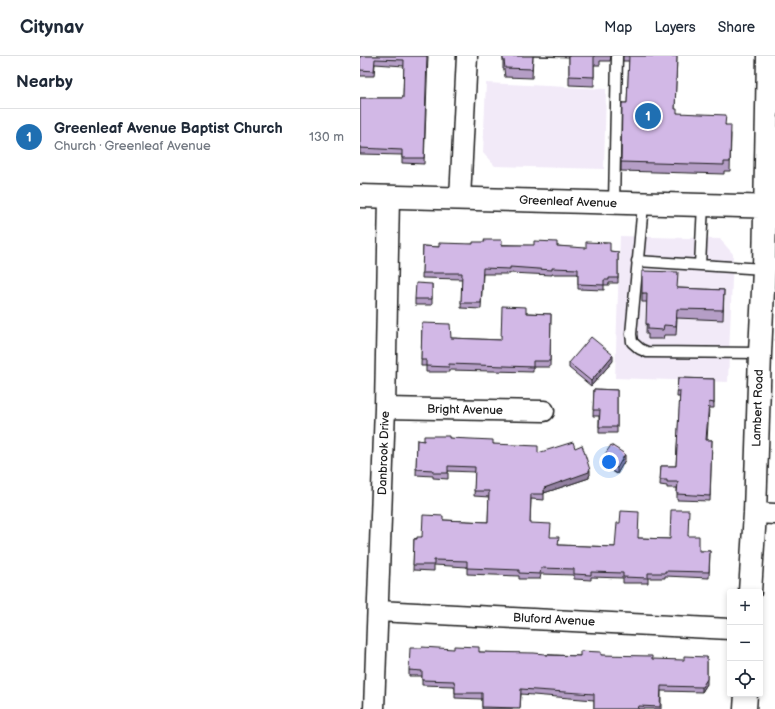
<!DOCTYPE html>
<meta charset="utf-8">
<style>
body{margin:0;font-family:"Balsamiq Sans",sans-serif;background:#f6f6f7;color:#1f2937}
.controls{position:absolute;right:12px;bottom:12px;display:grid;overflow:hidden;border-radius:4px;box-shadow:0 2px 6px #0003}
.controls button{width:36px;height:36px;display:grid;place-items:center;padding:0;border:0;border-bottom:1px solid #e0e1e3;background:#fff;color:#1f2937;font:20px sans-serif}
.you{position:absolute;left:249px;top:406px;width:14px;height:14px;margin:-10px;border:3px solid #fff;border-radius:50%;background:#1a73e8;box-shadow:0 0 0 6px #1a73e833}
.badge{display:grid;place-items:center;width:26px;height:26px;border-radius:50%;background:#1f6fb2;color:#fff;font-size:13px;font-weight:700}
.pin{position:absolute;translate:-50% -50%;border:2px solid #fff;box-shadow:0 1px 4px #0006}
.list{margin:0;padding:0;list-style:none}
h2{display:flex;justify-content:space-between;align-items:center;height:52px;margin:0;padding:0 16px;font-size:17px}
h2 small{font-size:13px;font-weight:400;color:#747a83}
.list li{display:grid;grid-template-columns:26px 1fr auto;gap:12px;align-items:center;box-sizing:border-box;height:56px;padding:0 16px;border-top:1px solid #e0e1e3}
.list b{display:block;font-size:15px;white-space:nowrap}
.list p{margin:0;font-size:13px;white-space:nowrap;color:#747a83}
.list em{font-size:13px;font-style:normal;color:#747a83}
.icon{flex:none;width:22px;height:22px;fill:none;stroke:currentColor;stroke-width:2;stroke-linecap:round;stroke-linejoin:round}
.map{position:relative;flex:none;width:415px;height:653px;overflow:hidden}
header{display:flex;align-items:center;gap:24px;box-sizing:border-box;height:56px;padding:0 20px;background:#fff;border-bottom:1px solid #e0e1e3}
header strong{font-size:19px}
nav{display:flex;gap:22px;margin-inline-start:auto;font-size:14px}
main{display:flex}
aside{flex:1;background:#fff}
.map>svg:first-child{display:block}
.built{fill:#f2eaf8}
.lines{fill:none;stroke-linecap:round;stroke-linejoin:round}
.lane-casing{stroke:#1c1c1c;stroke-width:13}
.street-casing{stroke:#1c1c1c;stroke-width:23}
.secondary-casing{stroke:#1c1c1c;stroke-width:25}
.lane{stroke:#fff;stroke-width:10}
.street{stroke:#fff;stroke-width:20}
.secondary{stroke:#fff;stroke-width:22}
.wall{fill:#b59ec6;stroke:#1c1c1c}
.shaded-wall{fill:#9381a1;stroke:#1c1c1c}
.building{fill:#d2b8e6;stroke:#1c1c1c}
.labels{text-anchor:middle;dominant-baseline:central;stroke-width:3.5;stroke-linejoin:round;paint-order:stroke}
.street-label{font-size:12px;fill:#1c1c1c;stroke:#fff}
</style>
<header>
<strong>Citynav</strong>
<nav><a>Map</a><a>Layers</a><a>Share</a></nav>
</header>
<main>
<aside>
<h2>Nearby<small></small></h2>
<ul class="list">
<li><span class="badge">1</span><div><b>Greenleaf Avenue Baptist Church</b><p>Church · Greenleaf Avenue</p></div><em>130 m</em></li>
</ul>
</aside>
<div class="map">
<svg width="415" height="653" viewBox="0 0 415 653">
<rect width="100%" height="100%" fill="#fff"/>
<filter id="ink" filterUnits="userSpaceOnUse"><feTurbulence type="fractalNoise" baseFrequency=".025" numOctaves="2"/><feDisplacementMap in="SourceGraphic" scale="8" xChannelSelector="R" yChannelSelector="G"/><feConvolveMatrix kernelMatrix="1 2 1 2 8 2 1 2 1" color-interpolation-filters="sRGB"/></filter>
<g filter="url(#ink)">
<path class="built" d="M126,27L246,33L244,113L135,110L123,97Z
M260,180L360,183L373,198L368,326L255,322Z"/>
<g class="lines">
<g class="lane-casing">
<path id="lane" d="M254,147L257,0
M283,149L271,278L272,286L280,293L287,296L400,297
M277,205L404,213
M340,209L343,149"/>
</g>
<g class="street-casing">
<path id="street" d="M100,143L107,0
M25,352L184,355
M395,457L415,458
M18,555L370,573
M14,653L25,352L29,141"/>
</g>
<g class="secondary-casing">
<path id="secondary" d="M0,140L415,151
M390,536L395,457L400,297L404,213L408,0
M385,653L386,638"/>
</g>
<use href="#lane" class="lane"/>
<use href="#street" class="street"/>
<use href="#secondary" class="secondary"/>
</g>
<path class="wall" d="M0,0H68L64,108L42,107V99L0,98V42H43L44,10L15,8L14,20H0Z
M143,0H251L250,5H240V9H234V30L209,29V1L173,0L172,22L145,21L144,13H143Z
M263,0H317L315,53L317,57L366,69L371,78L370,115H364V118L261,115L262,47H267L269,5H263Z
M113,188L197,190L258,196V227H249V229H244V234L218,233V218H192V219L150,217V218H123L121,253L101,252L102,223L62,222L63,190L79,191Z
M72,228V249H55V243Z
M318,232L364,234L363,264L317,262L316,279H304L303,283H288V278H286L287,246H282V237Z
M166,257L191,258L190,311H173V316L89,314V316H66V310H61L62,267L91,282L141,284Z
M253,305L231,330L209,312V307Z
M318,322L354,323V352H349L347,384H352L350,445L317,444V432H307V430L300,429L301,410H316L320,341H317Z
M234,333L257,334V377H239V360H233Z
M89,382L133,388L178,397L215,392L230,419L229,420V422L184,437V444L171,443L170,467L190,481L198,489L255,491L278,482L310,483L329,480L339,495H350L349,522L305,520V522H288V527H263V522L231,521V524L214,523V519L181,518L180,523H159V520L107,518V511L74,509V515L53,514L54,483L62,481L83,464L128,466L129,441L114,440L115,416L88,415V423L73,422V420L56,419L57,384L64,385Z
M242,403L265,404L257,418L242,409Z
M119,596L220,600L241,599L292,603L347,628L342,636L301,635V653H234V644L161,638L160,653H122V643L95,642V632H94V630L62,629V620H49V614Z"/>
<path class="shaded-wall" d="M253,299V305L231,330V325Z
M265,398V404L257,418V412Z
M229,414H230V419L229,420V422L184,437V432Z
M347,601V628L342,636V631Z"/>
<path class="building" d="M0,0H67L64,102H42V94L0,92V42H43L44,4L15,3L14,15L0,14Z
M143,0H173L172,13L145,12L144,4H143Z
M209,0H234V21L209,20Z
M269,0H317L315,53H317V57L366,59L365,69H371L370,106H364V109L261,106L262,47H267Z
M124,184H142V189H174V185L197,186V190L226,192V186L250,187V195L258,196V222H249V224H244V229L218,228V213L192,212V214L150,211V213L123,212L121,247H101L102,217H62L63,190L79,191V187L113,188V186H125Z
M282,215L318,216L317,232L364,234L363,254L317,253L316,270L304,269L303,274L288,273V268H286L287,237H282Z
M56,227L72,228V243H55Z
M142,250L166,251V257L191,258L190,305H173V311L89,308V311L66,310V304H61L62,267L90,268L91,282L141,284Z
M231,281L253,299L231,325L209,307Z
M318,322L354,323V347L349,346L346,384H352L350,440L317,438L318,426H307V424H300L301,410H316L320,335H317Z
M234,333L257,334V371H239L240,354H233Z
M64,380H89V382L133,384V388L178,390V397L213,386L215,392L222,389L230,414H229V416L184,432V438H171L170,467L191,468L190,481H199L198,489L255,491L257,467H260L261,455L279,456L278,482L310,483L311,454H329L328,480H339V495H350L349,516L305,515V517H288V522L263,521V517L231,516V519L214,518V513L181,512L180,518L159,517V514L107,512V505L74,504V509H53L54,483H57V481H62L63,459L83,460V464L128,466L129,435H114L115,411L88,410V417H73V414L56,413L57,384L64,385Z
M251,389L265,398L257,412L242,403Z
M94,590L119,591V596L174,597L185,598V599L220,600V595L241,596V599L292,600V603L324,604V600L347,601V623L342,631L301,630L300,651L279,650L278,653H234V638L161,633L160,652L122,651V637H95V627H94V625L62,624V615L49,614L50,592H62V591L94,593Z"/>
</g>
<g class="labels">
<g class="street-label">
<text transform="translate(208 146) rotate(2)">Greenleaf Avenue</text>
<text transform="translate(398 352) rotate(-88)">Lambert Road</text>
<text transform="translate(105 354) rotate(1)">Bright Avenue</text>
<text transform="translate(24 397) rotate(-88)">Danbrook Drive</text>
<text transform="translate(194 564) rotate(3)">Bluford Avenue</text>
</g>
</g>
</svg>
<div class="controls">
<button>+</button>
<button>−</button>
<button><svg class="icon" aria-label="locate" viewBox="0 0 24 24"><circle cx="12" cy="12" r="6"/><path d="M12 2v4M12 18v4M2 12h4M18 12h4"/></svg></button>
</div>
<div class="you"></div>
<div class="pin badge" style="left:288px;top:60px">1</div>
</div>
</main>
